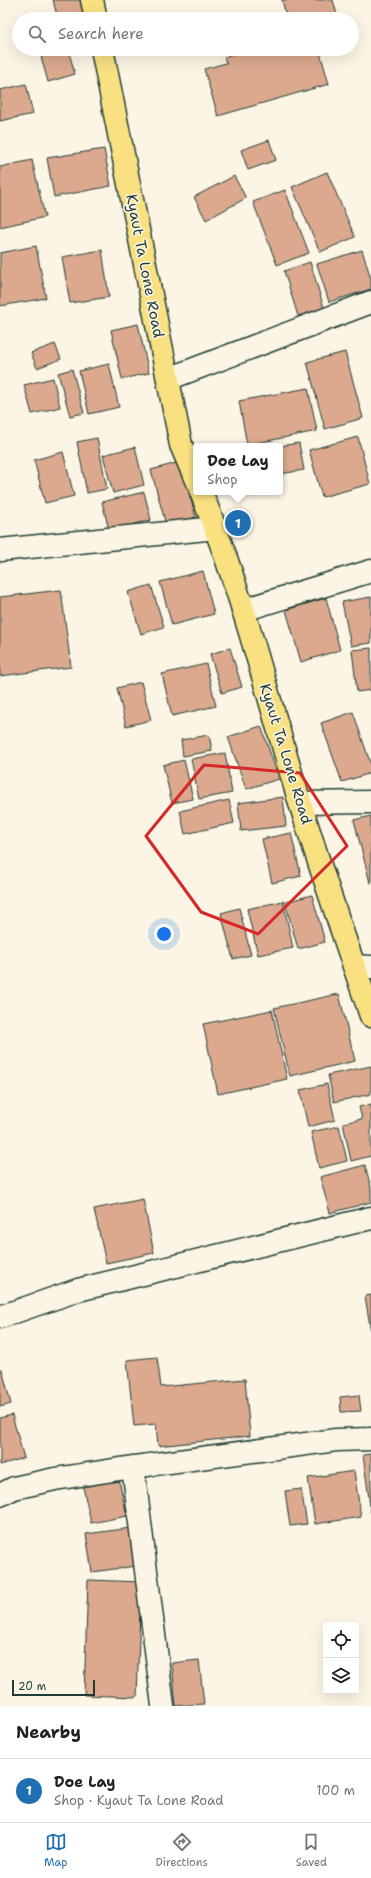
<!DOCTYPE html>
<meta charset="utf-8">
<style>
body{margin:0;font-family:"Shantell Sans",sans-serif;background:#f2f2f2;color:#202124}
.controls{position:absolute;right:12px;bottom:12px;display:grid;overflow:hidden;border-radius:4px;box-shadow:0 4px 16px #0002}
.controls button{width:36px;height:36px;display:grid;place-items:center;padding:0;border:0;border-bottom:1px solid #e0e0e0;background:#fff;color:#202124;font:20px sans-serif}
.scale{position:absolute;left:12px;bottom:10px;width:83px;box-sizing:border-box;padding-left:4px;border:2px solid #1f3d34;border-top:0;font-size:11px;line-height:14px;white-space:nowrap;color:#1f3d34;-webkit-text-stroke:3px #fcf5e5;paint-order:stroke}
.you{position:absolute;left:164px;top:934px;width:14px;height:14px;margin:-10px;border:3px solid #fff;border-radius:50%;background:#1a73e8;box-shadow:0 0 0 6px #1a73e833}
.badge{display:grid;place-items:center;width:26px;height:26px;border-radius:50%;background:#1f6fb2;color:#fff;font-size:13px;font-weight:700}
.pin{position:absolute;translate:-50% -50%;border:2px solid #fff;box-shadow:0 1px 4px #0006}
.popup{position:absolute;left:193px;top:443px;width:90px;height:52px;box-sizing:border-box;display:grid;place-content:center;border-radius:4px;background:#fff;filter:drop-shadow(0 1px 3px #0005);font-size:13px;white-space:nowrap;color:#757577}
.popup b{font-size:15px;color:#202124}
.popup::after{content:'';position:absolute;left:50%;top:100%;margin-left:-8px;border:8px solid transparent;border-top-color:#fff}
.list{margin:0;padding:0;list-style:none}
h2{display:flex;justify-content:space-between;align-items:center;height:52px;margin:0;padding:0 16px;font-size:17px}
h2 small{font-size:13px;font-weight:400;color:#757577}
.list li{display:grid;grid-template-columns:26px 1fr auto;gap:12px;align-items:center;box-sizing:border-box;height:64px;padding:0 16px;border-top:1px solid #e0e0e0}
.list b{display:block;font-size:15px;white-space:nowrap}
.list p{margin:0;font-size:13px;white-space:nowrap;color:#757577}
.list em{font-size:13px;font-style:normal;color:#757577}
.icon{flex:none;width:22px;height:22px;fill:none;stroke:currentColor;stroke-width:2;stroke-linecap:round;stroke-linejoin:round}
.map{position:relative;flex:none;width:371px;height:1706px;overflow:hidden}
.search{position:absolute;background:#fff;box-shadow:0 4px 16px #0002;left:12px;right:12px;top:12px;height:44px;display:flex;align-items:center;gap:10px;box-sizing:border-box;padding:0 14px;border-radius:22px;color:#757577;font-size:15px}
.sheet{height:116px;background:#fff}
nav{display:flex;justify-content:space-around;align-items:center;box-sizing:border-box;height:56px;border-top:1px solid #e0e0e0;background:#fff;font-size:11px;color:#757577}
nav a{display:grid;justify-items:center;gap:2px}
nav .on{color:#1f6fb2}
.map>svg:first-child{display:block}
.building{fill:#dca98f;stroke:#1f3d34}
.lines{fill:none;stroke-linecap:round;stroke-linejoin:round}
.minor-casing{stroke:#1f3d34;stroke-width:25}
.major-casing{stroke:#1f3d34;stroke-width:25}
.minor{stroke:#fcf5e5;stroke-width:22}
.major{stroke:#f9e181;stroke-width:22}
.marked{fill:none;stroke:#d62828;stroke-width:3;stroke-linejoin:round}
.labels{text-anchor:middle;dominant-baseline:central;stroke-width:3;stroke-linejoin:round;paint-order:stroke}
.street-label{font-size:15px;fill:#1f3d34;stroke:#fcf5e5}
</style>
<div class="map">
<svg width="371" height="1706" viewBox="0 0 371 1706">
<rect width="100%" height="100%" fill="#fcf5e5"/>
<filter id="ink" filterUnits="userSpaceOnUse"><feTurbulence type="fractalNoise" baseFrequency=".025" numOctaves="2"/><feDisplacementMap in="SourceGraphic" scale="8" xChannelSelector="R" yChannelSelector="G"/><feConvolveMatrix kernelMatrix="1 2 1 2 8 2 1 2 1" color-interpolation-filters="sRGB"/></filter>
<g filter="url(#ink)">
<path class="building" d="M53,0H83L86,19H58Z
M282,0H333L338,19H287Z
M39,49H68L75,74L48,82Z
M238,49H319L329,84L218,116L204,69L226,63L224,57L239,52Z
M26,84L33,114L0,121V90Z
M269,140L276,160L248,170L241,150Z
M104,149L111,186L54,197L47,158Z
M32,160L45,217L0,227V167Z
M327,172L355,237L320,252L292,187Z
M234,176L246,198L206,220L194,197Z
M285,190L309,253L277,265L253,202Z
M36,246L46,298L0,306V253Z
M102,250L109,297L70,303L62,257Z
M362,250L371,279V289L329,302L317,264Z
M310,262L324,308L298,316L284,271Z
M138,324L149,373L122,379L111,330Z
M55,344L61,359L37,368L31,353Z
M345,352L363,418L325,429L307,362Z
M109,364L119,407L89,414L79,371Z
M72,369L84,413L70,416L58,373Z
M53,378L60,407L32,414L24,385Z
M308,388L317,431L247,445L239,401Z
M358,437L370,484L322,497L309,450Z
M97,438L107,489L87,493L77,442Z
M299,443L304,470L280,474V446Z
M135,447L144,485L113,493L103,455Z
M63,452L74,496L45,503L34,460Z
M180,462L196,517L166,525L151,470Z
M144,492L151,520L109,530L102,502Z
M203,571L214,614L172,625L160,582Z
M151,585L164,627L141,634L128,592Z
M61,590L71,667L0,676V597Z
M371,597V643L351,646L342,602Z
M326,598L340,650L301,662L286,610Z
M230,648L242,687L222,693L210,654Z
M371,648V690L357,692L352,650Z
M206,664L216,706L172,716L162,674Z
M141,682L151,720L126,726L117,688Z
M353,712L371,765V773L342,782L321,723Z
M261,726L279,779L246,789L228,737Z
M209,735L212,751L183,756L181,740Z
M225,753L232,793L199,799L191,759Z
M184,760L193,799L172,803L163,765Z
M283,797L286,826L241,831L238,803Z
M229,800L234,823L185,834L180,811Z
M371,816V883H370L354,820Z
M291,833L301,876L272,883L262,839Z
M312,895L325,942L298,949L285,902Z
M283,901L293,948L258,955L247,909Z
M239,908L251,955L233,959L221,913Z
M339,994L355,1061L290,1076L274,1008Z
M272,1010L287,1079L218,1094L203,1024Z
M371,1066V1094L334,1102L328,1075Z
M327,1084L335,1120L308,1127L300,1090Z
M371,1104V1156L351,1161L343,1123L362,1119L359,1107Z
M339,1126L347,1161L319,1168L311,1132Z
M365,1165L371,1188V1202L330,1213L320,1177Z
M143,1199L154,1253L106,1263L94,1209Z
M371,1295V1332L365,1296Z
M157,1357L161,1387L245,1379L250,1436L158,1446L156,1424L134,1426L127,1360Z
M0,1369H2L11,1404L0,1407Z
M359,1395L361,1411L341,1412L340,1397Z
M12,1415L24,1458L0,1465V1418Z
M371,1454V1513L363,1455Z
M354,1471L361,1517L315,1524L308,1478Z
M119,1480L127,1516L91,1523L83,1487Z
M301,1489L307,1524L290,1526L285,1491Z
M131,1528L136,1566L92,1572L86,1534Z
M88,1580L141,1582L137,1697L84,1695Z
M199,1660L204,1704L176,1706L172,1663Z"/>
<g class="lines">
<g class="minor-casing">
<path id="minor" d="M168,379L371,302
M0,550L216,528
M243,610L371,571
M300,803L371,802
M354,966L371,967
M0,1317L78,1290L371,1218
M133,1467L163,1706
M0,1495L14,1488L55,1479L133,1467L336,1440L371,1439"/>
</g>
<g class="major-casing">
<path id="major" d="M92,0L96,19
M102,49L181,445L196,480
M201,492C243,593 268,699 300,803C322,874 347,945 371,1016"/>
</g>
<use href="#minor" class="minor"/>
<use href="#major" class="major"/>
</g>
</g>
<path class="marked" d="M204,765L300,773L347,846L258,934L201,912L146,836Z"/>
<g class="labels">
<g class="street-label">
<text transform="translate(145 266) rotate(79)">Kyaut Ta Lone Road</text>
<text transform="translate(286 754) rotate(73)">Kyaut Ta Lone Road</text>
</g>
</g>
</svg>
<div class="controls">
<button><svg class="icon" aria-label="locate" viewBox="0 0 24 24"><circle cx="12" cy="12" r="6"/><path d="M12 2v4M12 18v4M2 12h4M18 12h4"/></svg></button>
<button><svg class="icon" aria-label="layers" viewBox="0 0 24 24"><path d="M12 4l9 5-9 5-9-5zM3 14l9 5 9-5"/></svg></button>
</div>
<div class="scale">20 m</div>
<div class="you"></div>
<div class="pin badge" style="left:238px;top:523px">1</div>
<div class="popup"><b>Doe Lay</b>Shop</div>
<div class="search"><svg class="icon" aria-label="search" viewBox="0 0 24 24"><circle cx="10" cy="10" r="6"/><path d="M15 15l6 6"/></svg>Search here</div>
</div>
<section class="sheet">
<h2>Nearby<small></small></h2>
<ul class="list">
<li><span class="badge">1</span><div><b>Doe Lay</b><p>Shop · Kyaut Ta Lone Road</p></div><em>100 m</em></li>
</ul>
</section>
<nav>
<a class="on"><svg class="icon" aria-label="map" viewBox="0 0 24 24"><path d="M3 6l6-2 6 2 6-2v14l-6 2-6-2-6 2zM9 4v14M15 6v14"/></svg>Map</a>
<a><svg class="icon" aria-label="directions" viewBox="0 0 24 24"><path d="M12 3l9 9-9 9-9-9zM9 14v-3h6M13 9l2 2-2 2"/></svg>Directions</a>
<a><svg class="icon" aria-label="saved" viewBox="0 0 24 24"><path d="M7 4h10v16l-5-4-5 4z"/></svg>Saved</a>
</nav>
